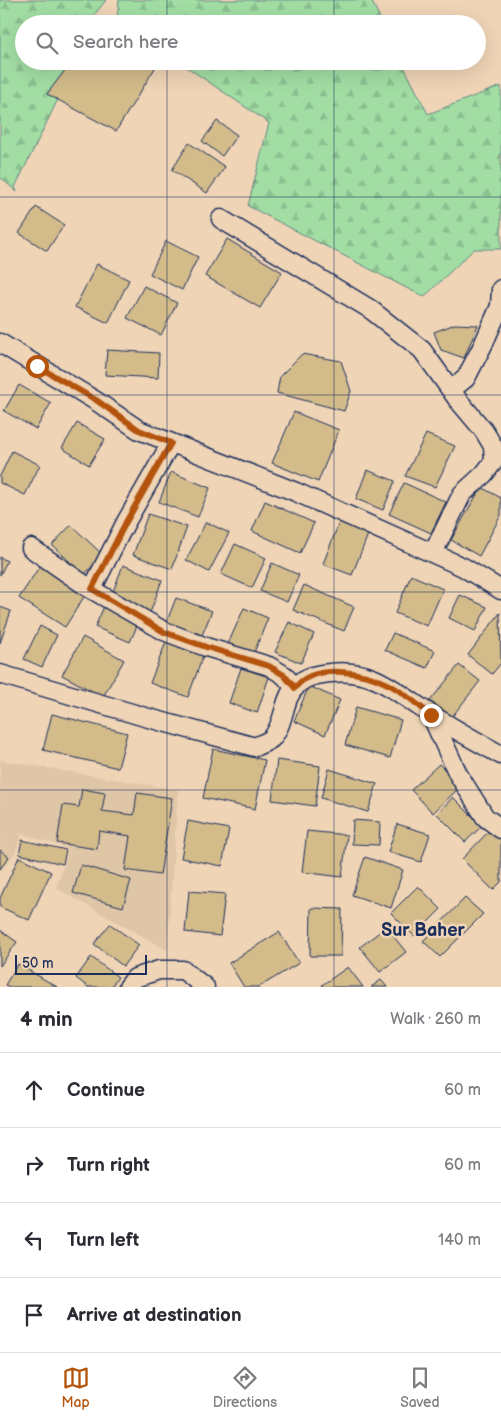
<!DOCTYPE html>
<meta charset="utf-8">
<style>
body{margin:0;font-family:"Balsamiq Sans",sans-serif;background:#f7f7f7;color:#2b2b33}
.scale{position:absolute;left:15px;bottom:12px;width:132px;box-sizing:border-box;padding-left:5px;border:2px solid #1b2f5e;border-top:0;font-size:14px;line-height:18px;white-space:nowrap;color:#1b2f5e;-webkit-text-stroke:4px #efd4b6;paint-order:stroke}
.stop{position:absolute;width:15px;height:15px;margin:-11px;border:4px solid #b45309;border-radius:50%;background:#fff}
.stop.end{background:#b45309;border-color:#fff;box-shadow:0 1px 5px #0008}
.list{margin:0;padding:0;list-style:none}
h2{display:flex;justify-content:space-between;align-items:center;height:65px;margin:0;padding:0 20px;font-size:21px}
h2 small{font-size:16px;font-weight:400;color:#7c7c81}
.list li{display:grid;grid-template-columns:32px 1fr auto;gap:15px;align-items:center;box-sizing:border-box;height:75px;padding:0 20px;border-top:1px solid #e1e1e2}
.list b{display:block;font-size:19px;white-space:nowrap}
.list em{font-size:16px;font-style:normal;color:#7c7c81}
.icon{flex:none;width:28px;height:28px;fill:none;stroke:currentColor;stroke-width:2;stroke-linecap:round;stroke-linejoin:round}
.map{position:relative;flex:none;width:501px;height:987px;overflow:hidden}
.search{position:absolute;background:#fff;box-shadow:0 5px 20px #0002;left:15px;right:15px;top:15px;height:55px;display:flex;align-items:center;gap:12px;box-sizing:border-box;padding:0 18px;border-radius:28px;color:#7c7c81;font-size:19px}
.sheet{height:365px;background:#fff}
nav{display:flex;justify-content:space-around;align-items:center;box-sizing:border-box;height:70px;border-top:1px solid #e1e1e2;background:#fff;font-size:14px;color:#7c7c81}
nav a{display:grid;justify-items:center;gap:2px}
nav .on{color:#b45309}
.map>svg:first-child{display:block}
.built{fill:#dfc6a6}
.forest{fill:url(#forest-firs);stroke:#5e8681}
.building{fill:#d3bb8a;stroke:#1b2f5e}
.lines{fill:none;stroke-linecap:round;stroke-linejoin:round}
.minor-casing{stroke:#1b2f5e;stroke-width:21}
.minor{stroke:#efd4b6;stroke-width:18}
.route{stroke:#b45309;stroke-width:6}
.grid{fill:none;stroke:#1b2f5e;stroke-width:1;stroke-opacity:0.55}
.labels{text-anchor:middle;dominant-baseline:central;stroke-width:5;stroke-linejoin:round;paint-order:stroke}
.district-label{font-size:18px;font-weight:bold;fill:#1b2f5e;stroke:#efd4b6}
</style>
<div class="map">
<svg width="501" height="987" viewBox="0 0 501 987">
<defs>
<pattern id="forest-firs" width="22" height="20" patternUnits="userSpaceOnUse" patternTransform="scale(1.25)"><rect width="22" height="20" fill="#a2dea4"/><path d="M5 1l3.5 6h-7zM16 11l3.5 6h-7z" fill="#8bbf90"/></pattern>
</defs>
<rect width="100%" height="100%" fill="#efd4b6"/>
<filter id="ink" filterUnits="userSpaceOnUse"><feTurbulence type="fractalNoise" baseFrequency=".02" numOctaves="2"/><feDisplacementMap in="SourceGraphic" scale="10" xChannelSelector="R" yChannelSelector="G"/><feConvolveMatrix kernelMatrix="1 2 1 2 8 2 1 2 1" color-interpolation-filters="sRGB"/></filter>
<g filter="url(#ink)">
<path class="built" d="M0,760L178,790L167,950L56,888L66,860L68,848L22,834L15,853L0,872Z"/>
<path class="forest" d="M0,0H106L87,24H24V61H74L67,81L15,187L17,192L0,177Z
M119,0H371L383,24H123L117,20Z
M178,61H401L428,114L501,86V249H474L424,297L248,206L269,123Z"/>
<path class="building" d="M72,61H143L155,68L116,131L47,94Z
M217,121L237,135L222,156L202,141Z
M189,143L225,167L207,193L172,170Z
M36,207L64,225L47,251L19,233Z
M227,239L282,272L260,308L205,276Z
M166,241L198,257L182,290L150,274Z
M97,264L129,280L108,323L75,307Z
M144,286L177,303L161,335L127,318Z
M455,324L478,325L464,358L441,350L434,332Z
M107,350L159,353L158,378L105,375Z
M302,354L341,361L351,391L344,411L277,393L280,376Z
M19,385L51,403L36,429L4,411Z
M294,412L339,430L318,482L272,463Z
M77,423L105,439L89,465L62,448Z
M426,434L455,446L435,487L405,476Z
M12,451L40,465L25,495L0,483V476Z
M367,470L395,481L383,510L356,499Z
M171,472L210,488L198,517L159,502Z
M404,483L446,502L431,533L389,514Z
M481,487L501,498V515L479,556L451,540Z
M265,501L314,523L300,553L252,531Z
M148,514L187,527L172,569L133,555Z
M340,520L369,532L352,575L323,564Z
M206,522L229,533L209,572L186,560Z
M71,525L103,555L84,575L52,545Z
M235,544L266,558L252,588L221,574Z
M0,557L7,561L0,575Z
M272,563L299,575L287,602L260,591Z
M41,564L87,592L65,627L19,598Z
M123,565L162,580L150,613L111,597Z
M411,575L443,589L427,626L395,613Z
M304,585L354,607L344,631L293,610Z
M460,595L487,607L475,631L449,618Z
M176,598L212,611L200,640L165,626Z
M105,604L140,619L130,642L95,627Z
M0,607L11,611L0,643Z
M244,608L268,618L253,655L228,644Z
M500,613L501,663L492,674L468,655Z
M289,622L314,634L301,663L275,652Z
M40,626L57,635L42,667L24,659Z
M393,633L435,651L427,668L385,650Z
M83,637L124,660L103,697L62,675Z
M166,642L203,656L188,697L150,683Z
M459,665L480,681L451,718L430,701Z
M241,668L269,677L257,713L229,703Z
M309,686L340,700L325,735L294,721Z
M356,707L401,720L390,758L345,745Z
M52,714L127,733L118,768L43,750Z
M213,749L265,760L255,809L203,798Z
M277,760L320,766L315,806L272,800Z
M439,764L461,786L433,813L411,790Z
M329,769L377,784L368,812L321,798Z
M82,789L105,793L102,811L134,815L137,793L172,798L160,875L125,870L130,836L99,831L97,849L57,843L63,805L79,807Z
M453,797L482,826L465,842L437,814Z
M353,820L380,822L379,845L352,844Z
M188,821L229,829L222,866L181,858Z
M397,824L430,834L421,862L388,852Z
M492,828L501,837V882L493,890L462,859Z
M307,831L347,835L342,877L302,872Z
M22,840L66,850L63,864L19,854Z
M0,850L9,857L0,869Z
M19,857L51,872L29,920L0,907V898Z
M365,857L403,870L391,908L352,895Z
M81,865L131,880L123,907L73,893Z
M418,886L441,909L414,936L391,913Z
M189,891L225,894L220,936L185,932Z
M465,898L483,914L440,957L423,941Z
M311,908L342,909L341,956H310Z
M110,924L139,945L123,966L94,944Z
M386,927L406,952L380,972L360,947Z
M0,930L17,942L0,966Z
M279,932L299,963L259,987H244L229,963Z
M91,957L118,977L111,987H88L76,978Z
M18,964L57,987H10L5,985Z
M348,967L363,987H324L322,985Z
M381,980L387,987H371Z"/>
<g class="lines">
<g class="minor-casing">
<path id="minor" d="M221,219L370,309L422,350L458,400L484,431L493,446L494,461L484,474L462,494L433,553
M0,343L96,401L139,430L296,492L463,567L501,590
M451,390L466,378L483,345L500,306L501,289
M31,548L89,588L164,631L206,647L269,666L284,675L295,688
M92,589L126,522L171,443
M0,674L145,717L255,747C260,744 268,742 272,738C286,722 282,698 298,684C306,676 319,674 330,673C376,668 396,693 432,715C454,729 478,742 501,755
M431,715L458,774L485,817L501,829
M128,987L135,978L159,970H183L205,987"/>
</g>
<use href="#minor" class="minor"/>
</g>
</g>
<g class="lines" filter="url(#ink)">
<path class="route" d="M37,366L96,400L139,430L171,443L126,522L92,589L164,632L206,647L269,666L284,675L295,688C314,662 365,672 390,685C404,693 418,705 431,715"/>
</g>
<path class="grid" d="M167,0V24M334,0V24M167,61V987M334,61V987M0,197H501M0,395H501M0,592H501M0,790H501"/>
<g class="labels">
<g class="district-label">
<text x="423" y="930">Sur Baher</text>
</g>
</g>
</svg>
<div class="scale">50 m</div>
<div class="stop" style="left:37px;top:366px"></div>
<div class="stop end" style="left:431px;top:715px"></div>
<div class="search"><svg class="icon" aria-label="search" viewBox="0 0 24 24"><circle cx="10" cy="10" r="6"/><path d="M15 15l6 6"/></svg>Search here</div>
</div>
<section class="sheet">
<h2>4 min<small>Walk · 260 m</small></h2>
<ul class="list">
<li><svg class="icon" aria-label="ahead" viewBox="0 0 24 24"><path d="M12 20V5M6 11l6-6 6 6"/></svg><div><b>Continue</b></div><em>60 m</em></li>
<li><svg class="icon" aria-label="right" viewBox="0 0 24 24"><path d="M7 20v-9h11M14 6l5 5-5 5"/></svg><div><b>Turn right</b></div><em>60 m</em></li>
<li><svg class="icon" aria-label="left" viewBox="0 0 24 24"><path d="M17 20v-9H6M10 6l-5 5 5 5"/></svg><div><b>Turn left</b></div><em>140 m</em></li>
<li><svg class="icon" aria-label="arrive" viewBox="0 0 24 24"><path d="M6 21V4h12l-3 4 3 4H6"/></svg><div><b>Arrive at destination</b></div></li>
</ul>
</section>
<nav>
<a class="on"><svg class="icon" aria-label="map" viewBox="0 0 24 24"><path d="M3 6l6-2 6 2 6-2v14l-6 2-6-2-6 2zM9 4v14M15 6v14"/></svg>Map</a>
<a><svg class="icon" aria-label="directions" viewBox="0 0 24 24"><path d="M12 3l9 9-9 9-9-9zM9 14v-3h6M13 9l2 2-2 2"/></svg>Directions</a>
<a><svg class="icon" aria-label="saved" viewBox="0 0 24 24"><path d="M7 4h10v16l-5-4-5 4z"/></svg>Saved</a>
</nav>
